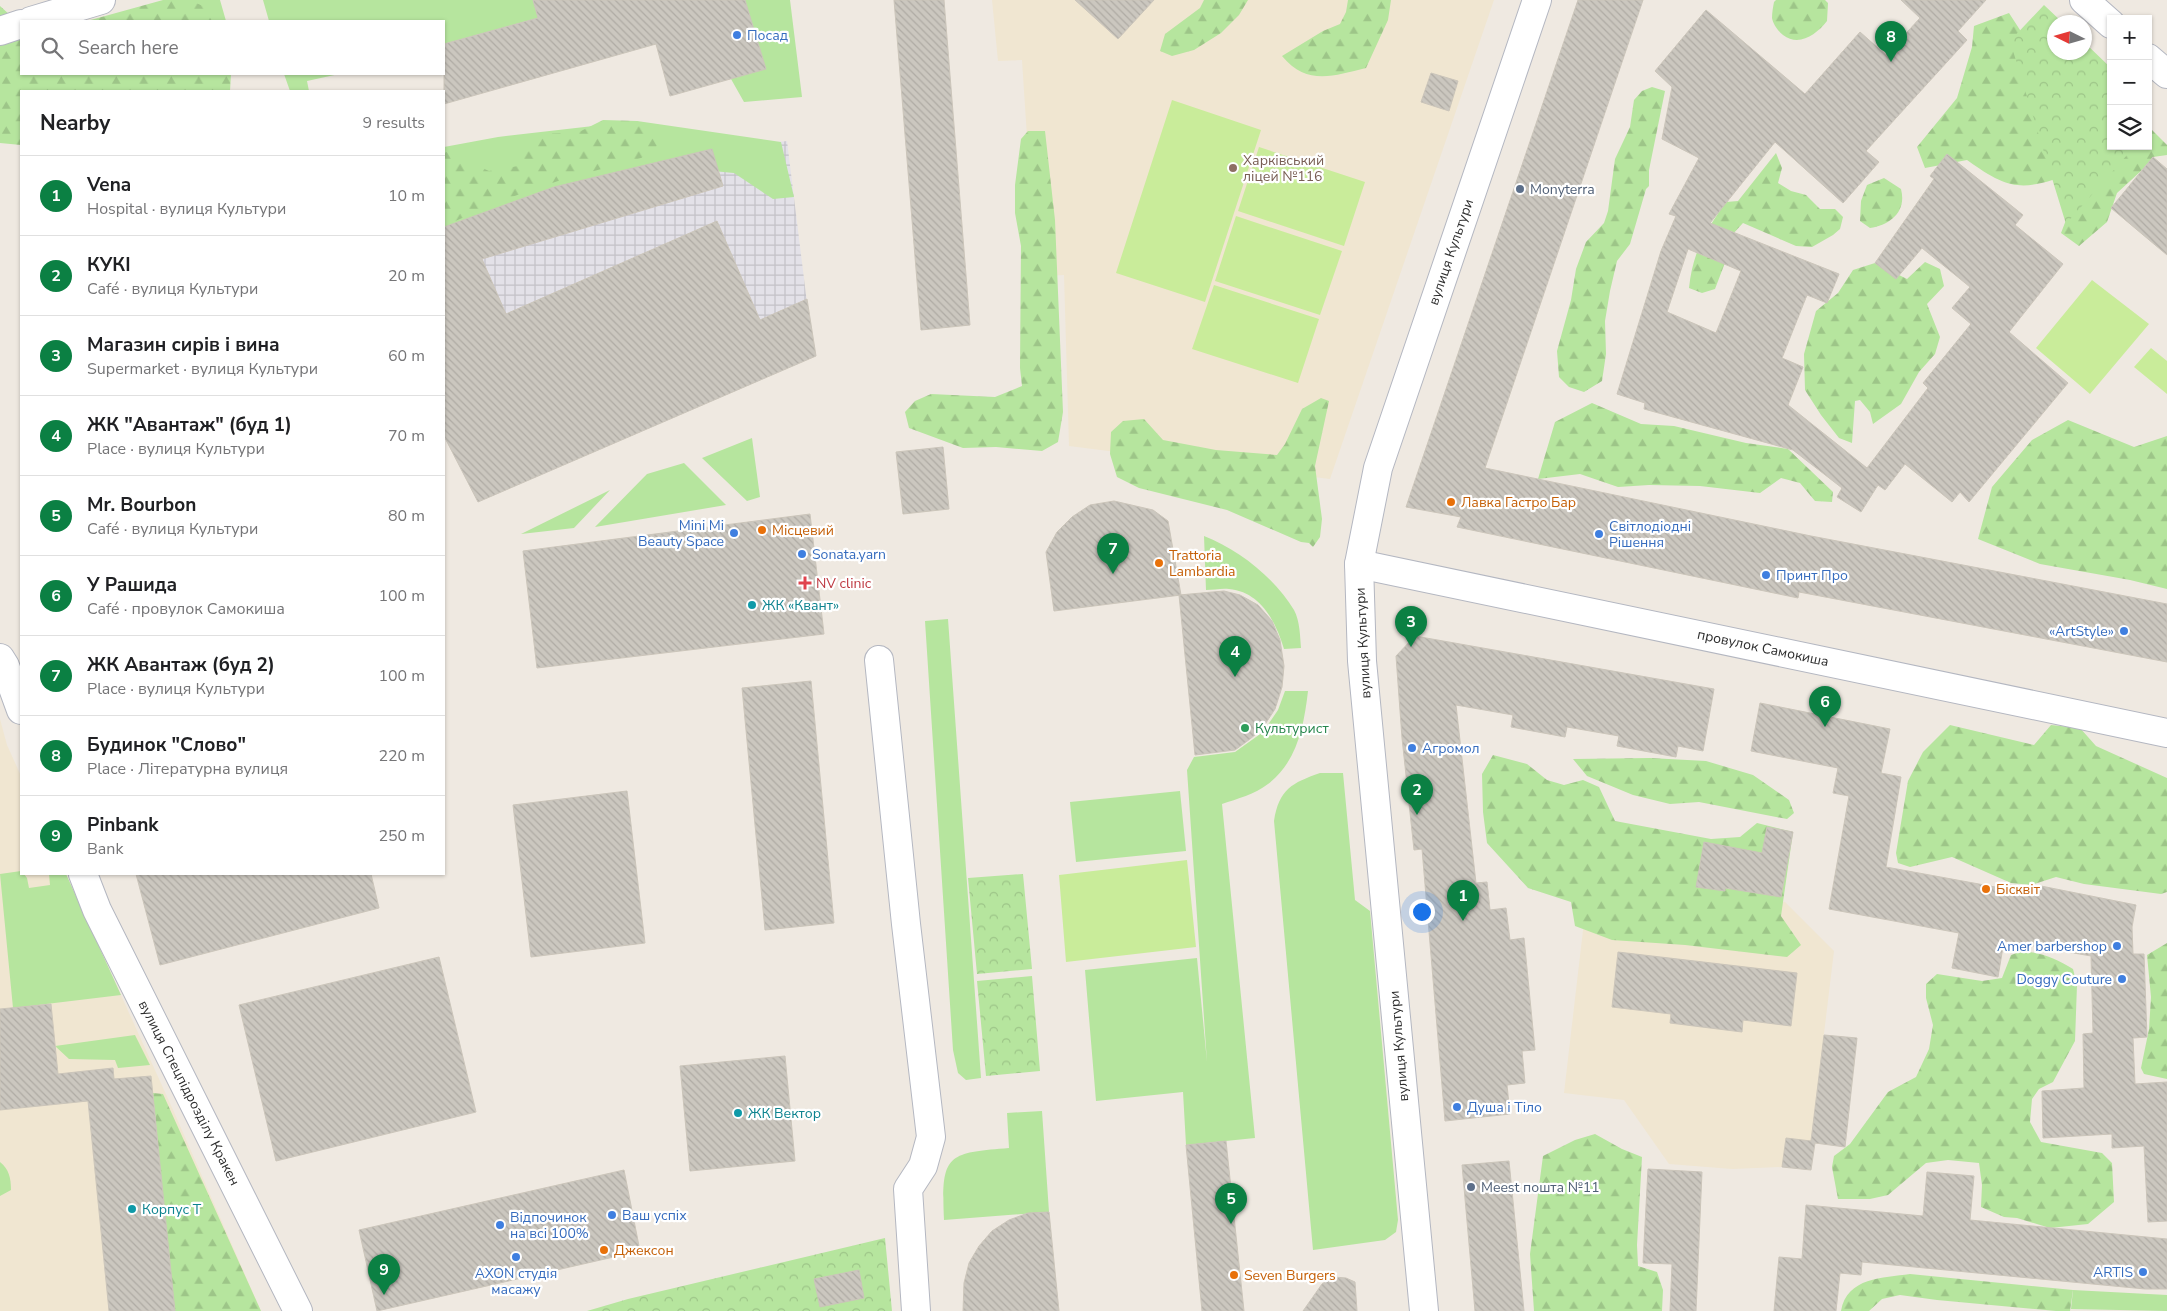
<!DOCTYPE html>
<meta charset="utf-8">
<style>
body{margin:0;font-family:"Nunito Sans",sans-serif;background:#f2f2f2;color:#202124}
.controls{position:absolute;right:15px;top:15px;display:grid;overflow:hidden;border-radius:0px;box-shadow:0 1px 4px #0004}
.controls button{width:45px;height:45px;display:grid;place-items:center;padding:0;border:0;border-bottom:1px solid #e0e0e0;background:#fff;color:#202124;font:25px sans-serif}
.compass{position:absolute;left:2047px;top:15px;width:45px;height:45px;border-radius:50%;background:#fff;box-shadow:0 1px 4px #0004;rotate:275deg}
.you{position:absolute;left:1421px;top:911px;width:18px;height:18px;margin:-12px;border:4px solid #fff;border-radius:50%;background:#1a73e8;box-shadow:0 0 0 8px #1a73e833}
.badge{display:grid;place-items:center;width:32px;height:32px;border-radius:50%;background:#0b8043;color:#fff;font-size:16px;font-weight:700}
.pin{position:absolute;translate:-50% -41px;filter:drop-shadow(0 1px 2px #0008)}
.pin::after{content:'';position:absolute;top:26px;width:18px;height:15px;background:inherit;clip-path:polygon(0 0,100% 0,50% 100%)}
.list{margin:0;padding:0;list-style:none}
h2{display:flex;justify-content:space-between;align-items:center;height:65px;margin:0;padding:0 20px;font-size:21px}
h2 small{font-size:16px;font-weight:400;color:#757577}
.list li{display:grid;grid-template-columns:32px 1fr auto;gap:15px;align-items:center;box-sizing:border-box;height:80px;padding:0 20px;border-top:1px solid #e0e0e0}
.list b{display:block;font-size:19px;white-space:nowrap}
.list p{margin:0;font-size:16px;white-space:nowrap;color:#757577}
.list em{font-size:16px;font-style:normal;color:#757577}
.icon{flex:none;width:28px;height:28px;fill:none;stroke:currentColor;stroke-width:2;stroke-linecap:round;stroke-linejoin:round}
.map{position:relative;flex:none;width:2167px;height:1311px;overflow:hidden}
.search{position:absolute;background:#fff;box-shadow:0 1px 4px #0004;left:20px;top:20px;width:425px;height:55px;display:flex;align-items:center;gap:12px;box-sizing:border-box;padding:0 18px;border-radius:0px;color:#757577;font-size:19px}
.panel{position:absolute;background:#fff;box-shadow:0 1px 4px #0004;left:20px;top:90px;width:425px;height:785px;border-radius:0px}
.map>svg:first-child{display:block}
.industrial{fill:url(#industrial-grid)}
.education{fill:#f0e6d1}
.grass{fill:#b6e59e}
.forest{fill:url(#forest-firs)}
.park{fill:url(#park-crowns)}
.pitch{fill:#c9ec9a}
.building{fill:url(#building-back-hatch);stroke:#cbc5ba;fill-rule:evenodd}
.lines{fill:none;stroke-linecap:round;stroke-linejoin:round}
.minor-casing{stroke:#b4b7c1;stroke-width:30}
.tertiary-casing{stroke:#b4b7c1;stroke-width:30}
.minor{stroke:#fff;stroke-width:28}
.tertiary{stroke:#fff;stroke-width:28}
.shop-dot{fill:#3f7fe0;stroke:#fff;stroke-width:2}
.education-dot{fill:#8d6e63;stroke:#fff;stroke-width:2}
.service-dot{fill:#5c6f8a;stroke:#fff;stroke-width:2}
.food-dot{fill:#e8710a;stroke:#fff;stroke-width:2}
.health-dot{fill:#e0444e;stroke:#fff;stroke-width:2}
.culture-dot{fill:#0f9aa8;stroke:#fff;stroke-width:2}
.leisure-dot{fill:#2e9e5b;stroke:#fff;stroke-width:2}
.labels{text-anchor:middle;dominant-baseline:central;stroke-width:4.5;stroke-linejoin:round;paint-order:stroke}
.shop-label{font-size:14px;fill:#366cbe;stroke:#fff;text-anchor:start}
.education-label{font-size:14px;fill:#785e54;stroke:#fff;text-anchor:start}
.service-label{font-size:14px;fill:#4e5e75;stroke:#fff;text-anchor:start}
.street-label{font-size:14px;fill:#2e2e2e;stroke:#fff}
.food-label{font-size:14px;fill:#c56008;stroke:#fff;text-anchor:start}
.health-label{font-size:14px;fill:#be3a42;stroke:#fff;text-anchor:start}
.culture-label{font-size:14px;fill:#0d838f;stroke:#fff;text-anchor:start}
.leisure-label{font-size:14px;fill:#27864d;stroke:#fff;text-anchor:start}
</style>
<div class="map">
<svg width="2167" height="1311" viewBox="0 0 2167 1311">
<defs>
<pattern id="industrial-grid" width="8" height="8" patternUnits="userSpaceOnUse" patternTransform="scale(1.25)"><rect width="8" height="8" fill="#e3e1e8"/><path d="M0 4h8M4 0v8" fill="none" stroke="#c3c1c7"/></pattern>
<pattern id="forest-firs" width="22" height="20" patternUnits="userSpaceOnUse" patternTransform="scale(1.25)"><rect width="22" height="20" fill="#b6e59e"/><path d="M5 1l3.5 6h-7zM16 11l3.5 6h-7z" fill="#9dc588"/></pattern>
<pattern id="park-crowns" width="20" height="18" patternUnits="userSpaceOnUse" patternTransform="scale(1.25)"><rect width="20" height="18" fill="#b6e59e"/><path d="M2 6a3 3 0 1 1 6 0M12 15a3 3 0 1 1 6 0" fill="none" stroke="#9dc588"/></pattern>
<pattern id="building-back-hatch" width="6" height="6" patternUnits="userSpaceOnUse" patternTransform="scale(1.25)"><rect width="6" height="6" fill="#cbc7bf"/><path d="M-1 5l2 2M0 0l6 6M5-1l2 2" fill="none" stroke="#afaba4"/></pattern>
</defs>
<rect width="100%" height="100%" fill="#efe9e1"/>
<path class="industrial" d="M787,141L807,303L816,356L478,502L444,436V227L705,150Z"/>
<path class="education" d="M992,0H1494L1330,479L1069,446L1064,275L1036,276L1022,60L998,61Z
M0,719L7,745L21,776V874H66L174,1112L261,1311H0Z
M1589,879L1785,902L1834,951L1811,1141L1782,1167L1732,1169L1669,1164L1624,1100L1564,1093Z"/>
<path class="grass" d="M188,0H220L226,21H118Z
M263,0H533L538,18L444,44V21H269Z
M728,0H790L802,97L744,102L731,79Z
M284,74H339L307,81L309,91H290Z
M637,121L781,142L794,197L773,199L734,173L649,165L444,239V147L498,137Z
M752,438L760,497L747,501L702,458Z
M684,463L726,505L595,527L647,474Z
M610,490L574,528L521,534Z
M1204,536C1238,549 1275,578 1294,610C1300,621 1300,636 1301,648L1284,649C1276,622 1261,592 1229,589C1222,588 1213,590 1206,590Z
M948,619L981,1078L966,1080L958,1073L953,1050L925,621Z
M1285,691H1308C1304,726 1297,762 1268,784C1255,794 1237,799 1222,804L1255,1138L1186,1145L1183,1092L1096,1101L1085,970L1197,958L1207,1062L1187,770L1194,757L1235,752L1263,732L1278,710Z
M1320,773H1343L1355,900L1370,911L1398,1220L1396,1232L1385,1240L1313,1250L1274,821C1279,789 1292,783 1320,773Z
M1180,791L1186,851L1076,862L1070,802Z
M21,871V874H24L27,878L29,888L50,885L49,874H66L121,995L13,1008L0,874Z
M135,1035L150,1065L118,1068L115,1060L69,1059L55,1046Z
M1042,1111L1049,1212L944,1220C941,1154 947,1153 1009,1148L1007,1113Z
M0,1162C9,1169 11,1178 11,1190L0,1196Z
M2073,1290L2167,1295V1311L2071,1309Z"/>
<path class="forest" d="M163,0H189L203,6L212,21H87Z
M1204,0H1248L1239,15L1221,33L1194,50L1172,56L1160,51L1165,34L1200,8Z
M1348,0H1391L1388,20L1366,68C1333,76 1307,86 1282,56L1323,31L1340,24L1346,12Z
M1776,0H1825L1828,3L1827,21C1816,35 1799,47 1783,35C1778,31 1773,24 1772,18C1772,13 1773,7 1774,2Z
M0,6L21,25V74H231L230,91H21V145L0,143Z
M2009,13L2020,30L2079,171C2025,190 2014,194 1967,160L1925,168L1917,147L1957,98L1972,47L1974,26Z
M1652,87L1665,91L1649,170V186L1646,189L1630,244L1617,261L1610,291L1605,321L1606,354L1602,381L1584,392L1569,387L1559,377L1557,351L1571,300L1576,269L1586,242L1604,223L1608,211L1615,159L1630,127L1634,100L1642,91Z
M603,120L637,121L656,131L660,142L652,152L641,158L558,181L503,200L444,226V151L489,171L524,165L523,147L533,134L577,133Z
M2148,126L2167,145V155L2153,157L2141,171L2117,193L2107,222L2079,246L2061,233L2081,181L2111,146H2148Z
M1028,131H1045L1055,220L1063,412L1058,442L1042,451L996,447L963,448L909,428L905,412L915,401L931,394L995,397L1022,386L1020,368L1021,246L1015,213V185L1021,139Z
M1776,153L1782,168L1778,183L1791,191L1806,195L1820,209H1835L1843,217L1840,229L1833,235L1812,247L1796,246L1743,223L1731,236L1726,260L1715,289L1702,293L1689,288C1693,251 1705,232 1726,202L1738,201Z
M1884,178L1901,189C1907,212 1890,225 1870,228L1860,221L1861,201L1867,185Z
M1925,262L1940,269L1944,286L1927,304L1940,337L1935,354L1919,372L1901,404L1873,424L1870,412L1860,400L1855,401L1852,443L1839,438L1821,415L1805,390L1804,354L1816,311L1838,293L1853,270L1875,263L1907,279Z
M1321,398L1329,401L1315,466L1322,519L1320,537L1313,547L1309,543L1301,542L1227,510L1139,488L1117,477L1110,454L1111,432L1123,421L1144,419L1163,440L1216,450L1277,455L1285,444L1302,409Z
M1592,403L1641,424L1674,426L1746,443L1788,449L1833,492L1832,502L1815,501L1800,483L1781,478L1760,493L1700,486L1649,485L1618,487L1580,474L1538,479L1555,422Z
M2068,420L2134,447L2167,436V589L2130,580L2040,564L1978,539L1992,487L2032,440Z
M1950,725L2034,745L2051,725L2080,728L2096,746L2167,778V892L2161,894L2084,884L2056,877L2031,885L2011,883L1952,857L1910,867L1898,863L1896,853L1908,781L1923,752Z
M1493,755L1527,764L1547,780L1564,785L1583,780L1599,787L1615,821L1711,839L1740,837L1757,823L1793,832L1781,916L1801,945L1787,957L1685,945L1612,940L1575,926L1571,902L1528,888L1487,843L1483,812L1482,774Z
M1650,758L1706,761L1753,775L1789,800L1794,813L1787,819L1699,802L1670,804L1633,795L1587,776L1573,759Z
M2167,943V1079L2144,1074L2141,1068L2149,1029L2151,997L2147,955Z
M2023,951C2042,953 2057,959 2073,969L2077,985L2075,1041L2053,1082L2039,1089L2032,1099L2030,1122L2041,1142L2102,1153L2112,1163L2114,1202L2088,1224L2050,1228L2017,1218L2004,1217L1981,1207L1982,1185L1979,1163L1948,1160L1926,1163L1888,1195L1870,1199H1838L1832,1167L1834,1156L1850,1144L1888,1092L1916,1077L1929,1049L1933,1025L1926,998V984L1937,974L1982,981L2002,978L2011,955Z
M153,1093L163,1094L261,1311H174Z
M1595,1134L1622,1149L1642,1157L1637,1245L1638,1266L1657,1272L1663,1290L1662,1311H1534L1530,1254L1543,1156L1575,1140Z
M1910,1274L2073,1290L2070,1311H2056L1937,1300L1900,1295L1882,1299L1869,1311H1841C1847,1277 1883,1278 1910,1274Z"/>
<path class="park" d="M2044,5L2062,22H2054V52H2084L2085,43L2111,68V146H2135L2066,224L2010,41Z
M1023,874L1032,969L977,974L968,878Z
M1032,976L1040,1071L986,1076L977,981Z
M885,1238L892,1311H587L628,1299Z"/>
<path class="pitch" d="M1172,100L1261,130L1205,302L1116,273Z
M1259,147L1365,182L1344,246L1238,211Z
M1236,216L1342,251L1320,315L1215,281Z
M2092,280L2149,324L2090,394L2036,348Z
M1214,285L1319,319L1298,383L1192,349Z
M2151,348L2167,361V394L2134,367Z
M1187,860L1196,947L1066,962L1059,875Z"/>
<path class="building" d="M533,0H745L766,69L670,96L656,44L444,104V44L538,18Z
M894,0H944L970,325L921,330Z
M1075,0H1154L1118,39Z
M1578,0H1643L1485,468L1811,536L2167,604V662L1799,592L1798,598L1457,527L1461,517L1406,507Z
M1901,0H1986L1958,31L1967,40L1866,151L1879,162L1843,203L1775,142L1710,223L1839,274L1827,303L1807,295L1782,358L1803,367L1788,405L1867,468L1928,388L1923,383L1971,324L1952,308L1970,287L1922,248L1896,279L1875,263L1934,179L1930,176L1947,154L2023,215L2015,225L2063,264L2009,332L2068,383L1969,502L1960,492L1952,502L1905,464L1885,490L1878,485L1861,512L1837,497L1842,488L1793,450L1644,409L1645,403L1617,394L1661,251L1676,216L1669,214L1699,158L1662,139L1672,87L1655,71L1706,10L1805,94L1860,32L1886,55L1920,18ZM1688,249L1741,271L1716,333L1667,312Z
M1431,73L1458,81L1449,111L1421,102Z
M712,149L723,186L482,259L506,314L717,221L760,320L807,299L816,356L478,502L444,436V227L554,187Z
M2153,157L2167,169V255L2111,208Z
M943,447L949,509L903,514L896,452Z
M1114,501L1153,510L1168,521L1181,595L1054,611L1046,552L1057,532L1072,517L1090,505Z
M810,514L824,634L537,668L523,551Z
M1224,591L1240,595L1258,605L1272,621L1280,640L1284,666L1282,687L1275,709L1262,729L1250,739L1235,750L1195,755L1179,595Z
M1415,636L1714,689L1703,751L1678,746L1676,757L1617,746L1619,736L1567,727L1565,737L1511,727L1513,715L1456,705L1476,883L1487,882L1490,910L1506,908L1510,940L1524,938L1535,1050L1522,1051L1525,1083L1507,1085L1510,1114L1445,1121L1422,849L1414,850L1402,738L1396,656Z
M811,681L834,923L765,930L742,688Z
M1760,703L1890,729L1881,773L1901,777L1886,867L2039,895L2041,886L2136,905L2132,927L2133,954H2144L2147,1037L2133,1038L2135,1084L2167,1082V1221L2148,1222L2144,1146L2112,1148V1134L2043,1138L2042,1091L2084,1088L2083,1034L2093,1033L2091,956L2004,941L1998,977L1952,968L1959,933L1829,909L1849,796L1833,793L1838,768L1751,751Z
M627,791L645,943L531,957L513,805Z
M1767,827L1793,832L1781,897L1725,888V891L1696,887L1704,842L1762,853Z
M136,874H371L379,908L160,965Z
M1618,952L1797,973L1791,1026L1743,1020L1742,1032L1670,1023L1671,1014L1612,1007Z
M439,957L476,1112L276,1161L239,1005Z
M51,1004L58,1074L113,1068L114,1079L151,1076L175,1311H109L88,1101L0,1110V1009Z
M1824,1035L1857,1038L1845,1147L1815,1143L1811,1170L1782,1167L1786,1138L1811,1141Z
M785,1056L795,1161L690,1171L680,1066Z
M1226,1141L1244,1311H1202L1186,1145Z
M1509,1161L1524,1311H1475L1462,1165Z
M1648,1169L1702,1172L1696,1311H1670L1672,1264L1643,1263Z
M624,1170L640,1251L377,1311L359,1230Z
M1927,1172L1974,1176L1970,1220L2167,1239V1289H2145L1862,1262L1861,1275L1840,1273L1836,1311H1774L1779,1257L1802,1259L1806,1205L1923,1216Z
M1049,1212L1059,1311H963L964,1283L969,1263L979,1246L992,1231L1009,1220L1028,1213Z
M859,1270L864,1298L820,1307L814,1279Z
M1333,1277L1346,1278L1355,1282L1357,1311H1303L1322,1284Z"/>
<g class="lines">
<g class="minor-casing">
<path id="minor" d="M1359,564L2167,733
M0,658L5,666L21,710
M879,660L906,924L931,1137L923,1166L908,1189L916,1311
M83,874L97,910L298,1311"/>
</g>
<g class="tertiary-casing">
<path id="tertiary" d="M2084,0L2111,24
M31,21L101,0
M0,31L21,24
M2148,58L2167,74
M1424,1311L1362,661L1359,564L1378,468L1537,0"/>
</g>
<use href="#minor" class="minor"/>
<use href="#tertiary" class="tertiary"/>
</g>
<g class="shop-dot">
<circle cx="737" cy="35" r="5"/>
<circle cx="734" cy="533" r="5"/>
<circle cx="1599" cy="534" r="5"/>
<circle cx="802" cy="554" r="5"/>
<circle cx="1766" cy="575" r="5"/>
<circle cx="2124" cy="631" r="5"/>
<circle cx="1412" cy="748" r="5"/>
<circle cx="2117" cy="946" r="5"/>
<circle cx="2122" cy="979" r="5"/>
<circle cx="1457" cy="1107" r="5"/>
<circle cx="612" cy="1215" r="5"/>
<circle cx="500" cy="1225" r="5"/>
<circle cx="516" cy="1257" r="5"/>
<circle cx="2143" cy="1272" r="5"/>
</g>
<circle class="education-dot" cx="1233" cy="168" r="5"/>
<g class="service-dot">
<circle cx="1520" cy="189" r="5"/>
<circle cx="1471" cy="1187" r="5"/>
</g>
<g class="food-dot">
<circle cx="1451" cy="502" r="5"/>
<circle cx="762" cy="530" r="5"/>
<circle cx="1159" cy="563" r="5"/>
<circle cx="1986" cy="889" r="5"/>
<circle cx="604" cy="1250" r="5"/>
<circle cx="1234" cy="1275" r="5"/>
</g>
<path class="health-dot" d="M802.5 575.5h5v5h5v5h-5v5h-5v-5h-5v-5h5z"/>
<g class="culture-dot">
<circle cx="752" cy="605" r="5"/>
<circle cx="738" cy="1113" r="5"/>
<circle cx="132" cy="1209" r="5"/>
</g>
<circle class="leisure-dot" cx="1245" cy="728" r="5"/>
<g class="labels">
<g class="shop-label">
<text x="747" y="35">Посад</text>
<text x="724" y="525" text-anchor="end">Mini Mi<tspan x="724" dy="16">Beauty Space</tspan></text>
<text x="1609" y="526">Світлодіодні<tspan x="1609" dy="16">Рішення</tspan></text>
<text x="812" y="554">Sonata.yarn</text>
<text x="1776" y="575">Принт Про</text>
<text x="2114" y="631" text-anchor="end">«ArtStyle»</text>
<text x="1422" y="748">Агромол</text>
<text x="2107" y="946" text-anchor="end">Amer barbershop</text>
<text x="2112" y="979" text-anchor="end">Doggy Сouture</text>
<text x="1467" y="1107">Душа і Тіло</text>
<text x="622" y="1215">Ваш успіх</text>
<text x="510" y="1217">Відпочинок<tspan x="510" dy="16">на всі 100%</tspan></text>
<text x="2133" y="1272" text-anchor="end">ARTIS</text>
<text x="516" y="1273" text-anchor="middle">AXON студія<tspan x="516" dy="16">масажу</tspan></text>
</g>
<g class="education-label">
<text x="1243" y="160">Харківський<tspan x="1243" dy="16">ліцей №116</tspan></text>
</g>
<g class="service-label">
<text x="1530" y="189">Monyterra</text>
<text x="1481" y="1187">Meest пошта №11</text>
</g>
<g class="street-label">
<text transform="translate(1451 252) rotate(-71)">вулиця Культури</text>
<text transform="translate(1363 643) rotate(-93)">вулиця Культури</text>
<text transform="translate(1763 648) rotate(12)">провулок Самокиша</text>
<text transform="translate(1399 1046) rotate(-95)">вулиця Культури</text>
<text transform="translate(189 1093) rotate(63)">вулиця Спецпідрозділу Кракен</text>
</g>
<g class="food-label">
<text x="1461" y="502">Лавка Гастро Бар</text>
<text x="772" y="530">Місцевий</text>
<text x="1169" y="555">Trattoria<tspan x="1169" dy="16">Lambardia</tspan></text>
<text x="1996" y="889">Бісквіт</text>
<text x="614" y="1250">Джексон</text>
<text x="1244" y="1275">Seven Burgers</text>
</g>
<g class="health-label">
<text x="816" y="583">NV clinic</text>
</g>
<g class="culture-label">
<text x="762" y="605">ЖК «Квант»</text>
<text x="748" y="1113">ЖК Вектор</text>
<text x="142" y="1209">Корпус T</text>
</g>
<g class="leisure-label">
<text x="1255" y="728">Культурист</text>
</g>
</g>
</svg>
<div class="controls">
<button>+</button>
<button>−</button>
<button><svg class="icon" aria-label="layers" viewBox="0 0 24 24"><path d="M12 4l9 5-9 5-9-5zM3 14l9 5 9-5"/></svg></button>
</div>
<svg class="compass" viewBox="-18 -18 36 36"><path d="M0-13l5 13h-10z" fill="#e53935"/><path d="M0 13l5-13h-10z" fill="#757577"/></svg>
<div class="you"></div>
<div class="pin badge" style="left:1463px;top:921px">1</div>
<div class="pin badge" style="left:1417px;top:815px">2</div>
<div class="pin badge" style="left:1411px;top:647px">3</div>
<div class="pin badge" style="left:1235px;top:677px">4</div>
<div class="pin badge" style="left:1231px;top:1224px">5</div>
<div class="pin badge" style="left:1825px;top:727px">6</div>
<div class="pin badge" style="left:1113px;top:574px">7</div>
<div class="pin badge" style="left:1891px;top:62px">8</div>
<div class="pin badge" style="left:384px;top:1295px">9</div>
<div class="search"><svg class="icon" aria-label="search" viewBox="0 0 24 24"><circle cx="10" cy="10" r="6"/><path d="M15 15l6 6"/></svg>Search here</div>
<section class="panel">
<h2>Nearby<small>9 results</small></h2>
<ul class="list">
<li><span class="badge">1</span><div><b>Vena</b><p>Hospital · вулиця Культури</p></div><em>10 m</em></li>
<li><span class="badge">2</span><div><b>КУКІ</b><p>Café · вулиця Культури</p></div><em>20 m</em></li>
<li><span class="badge">3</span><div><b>Магазин сирів і вина</b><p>Supermarket · вулиця Культури</p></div><em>60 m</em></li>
<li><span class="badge">4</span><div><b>ЖК &quot;Авантаж&quot; (буд 1)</b><p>Place · вулиця Культури</p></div><em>70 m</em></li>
<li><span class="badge">5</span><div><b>Mr. Bourbon</b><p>Café · вулиця Культури</p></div><em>80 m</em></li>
<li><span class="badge">6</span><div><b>У Рашида</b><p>Café · провулок Самокиша</p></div><em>100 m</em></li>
<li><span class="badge">7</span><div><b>ЖК Авантаж (буд 2)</b><p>Place · вулиця Культури</p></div><em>100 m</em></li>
<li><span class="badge">8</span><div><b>Будинок &quot;Слово&quot;</b><p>Place · Літературна вулиця</p></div><em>220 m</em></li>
<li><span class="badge">9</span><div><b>Pinbank</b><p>Bank</p></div><em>250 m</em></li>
</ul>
</section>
</div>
